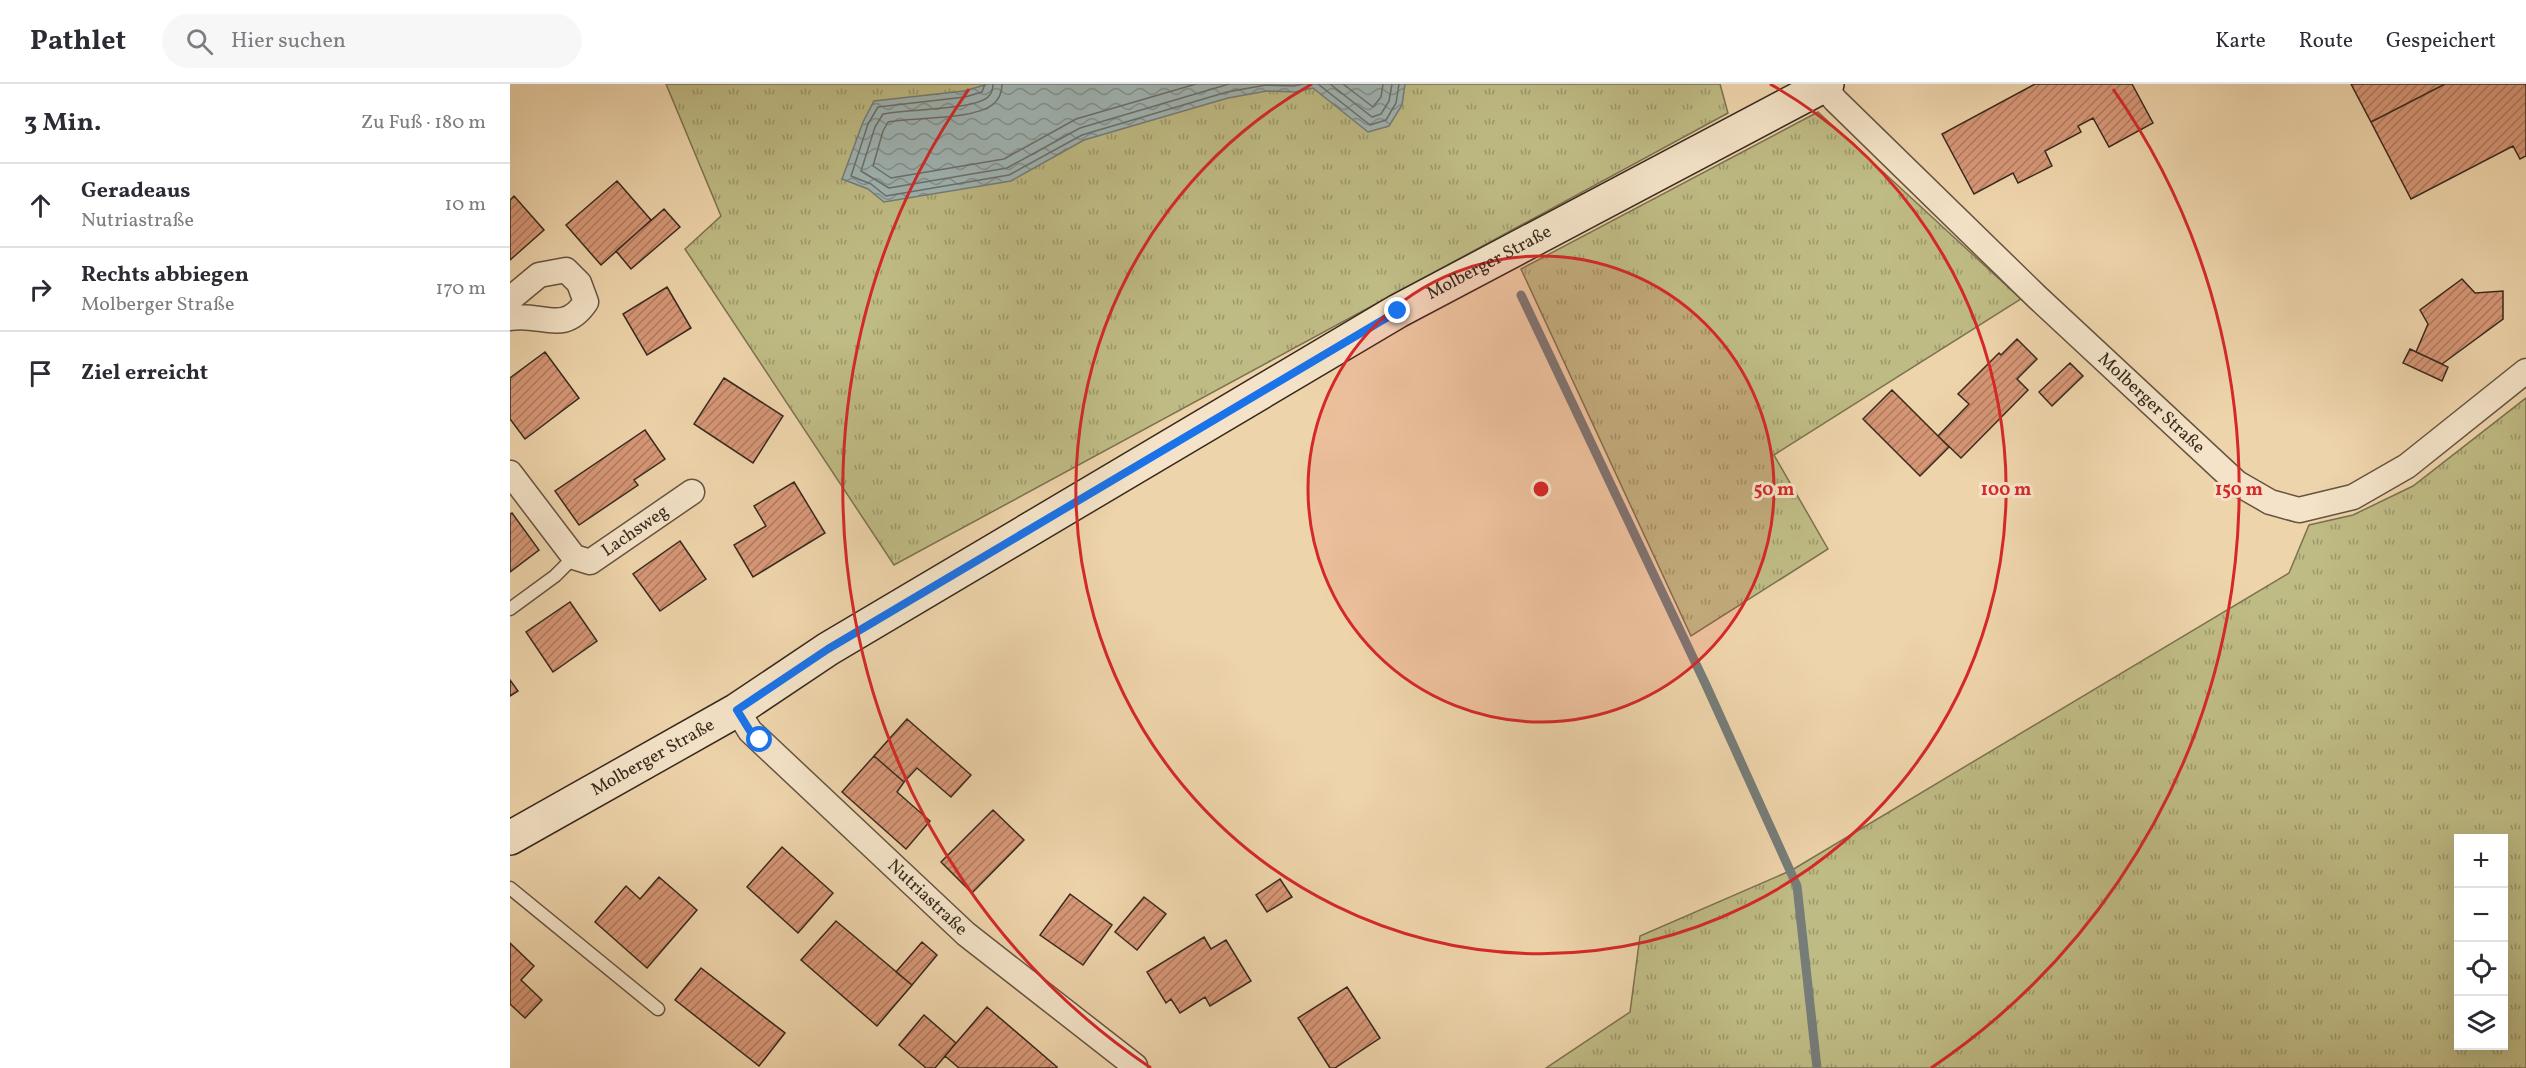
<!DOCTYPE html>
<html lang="de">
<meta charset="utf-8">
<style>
body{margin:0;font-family:Vollkorn,serif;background:#f7f7f7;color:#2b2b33}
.controls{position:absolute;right:18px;bottom:18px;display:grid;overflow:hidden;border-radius:0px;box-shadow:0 6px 24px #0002}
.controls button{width:54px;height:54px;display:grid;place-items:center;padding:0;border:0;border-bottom:2px solid #e1e1e2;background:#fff;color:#2b2b33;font:30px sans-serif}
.stop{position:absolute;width:18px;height:18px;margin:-14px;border:4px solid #1a73e8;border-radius:50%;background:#fff}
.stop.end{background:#1a73e8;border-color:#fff;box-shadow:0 2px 6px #0008}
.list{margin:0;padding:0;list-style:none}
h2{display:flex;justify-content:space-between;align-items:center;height:78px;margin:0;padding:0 24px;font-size:26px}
h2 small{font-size:20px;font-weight:400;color:#7c7c81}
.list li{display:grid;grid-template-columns:39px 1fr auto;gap:18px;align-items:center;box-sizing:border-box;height:84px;padding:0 24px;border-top:2px solid #e1e1e2}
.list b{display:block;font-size:22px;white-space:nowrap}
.list p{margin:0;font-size:20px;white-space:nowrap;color:#7c7c81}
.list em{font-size:20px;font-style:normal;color:#7c7c81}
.icon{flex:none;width:33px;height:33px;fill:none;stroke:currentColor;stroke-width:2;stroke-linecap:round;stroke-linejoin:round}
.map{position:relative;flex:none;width:2016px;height:984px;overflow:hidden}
header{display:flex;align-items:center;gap:36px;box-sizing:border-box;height:84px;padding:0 30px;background:#fff;border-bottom:2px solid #e1e1e2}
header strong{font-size:28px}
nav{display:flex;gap:33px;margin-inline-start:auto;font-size:21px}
.search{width:420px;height:54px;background:#f7f7f7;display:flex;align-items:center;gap:15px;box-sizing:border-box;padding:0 21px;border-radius:33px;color:#7c7c81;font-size:22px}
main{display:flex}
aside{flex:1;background:#fff}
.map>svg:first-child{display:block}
.grass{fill:url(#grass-tufts);stroke:#7c7251;stroke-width:1.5;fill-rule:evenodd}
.water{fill:url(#water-waves);stroke:#767d79;stroke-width:1.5}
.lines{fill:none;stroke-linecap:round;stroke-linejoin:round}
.shore{stroke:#6c706a;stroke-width:1.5}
.stream{stroke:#767d79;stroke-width:9}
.building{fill:url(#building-hatch);stroke:#392a1e;stroke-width:1.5}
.service-casing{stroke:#665441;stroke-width:15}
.minor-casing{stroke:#665441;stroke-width:27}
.secondary-casing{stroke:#392a1e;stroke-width:36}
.service{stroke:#f4e3c8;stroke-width:12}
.minor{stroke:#f4e3c8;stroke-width:24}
.secondary{stroke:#f4e3c8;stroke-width:33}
.route{stroke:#1a73e8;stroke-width:8}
.ring{fill:none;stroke:#d62828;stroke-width:3}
.labels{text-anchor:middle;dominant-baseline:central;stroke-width:6;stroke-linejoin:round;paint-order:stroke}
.street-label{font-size:18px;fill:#392a1e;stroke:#f4e3c8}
.centre{fill:#d62828;stroke:#f4e3c8;stroke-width:3}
.ring-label{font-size:18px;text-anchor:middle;font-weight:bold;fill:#d62828;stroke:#f4e3c8;stroke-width:6;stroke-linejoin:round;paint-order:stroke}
</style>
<header>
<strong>Pathlet</strong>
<div class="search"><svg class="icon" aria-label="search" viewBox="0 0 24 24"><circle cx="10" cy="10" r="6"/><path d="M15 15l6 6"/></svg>Hier suchen</div>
<nav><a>Karte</a><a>Route</a><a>Gespeichert</a></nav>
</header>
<main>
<aside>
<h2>3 Min.<small>Zu Fuß · 180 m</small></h2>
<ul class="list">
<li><svg class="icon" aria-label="ahead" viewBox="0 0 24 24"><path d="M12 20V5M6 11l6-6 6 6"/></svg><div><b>Geradeaus</b><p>Nutriastraße</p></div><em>10 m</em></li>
<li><svg class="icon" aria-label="right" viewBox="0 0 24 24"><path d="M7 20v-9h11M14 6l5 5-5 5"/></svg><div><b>Rechts abbiegen</b><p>Molberger Straße</p></div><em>170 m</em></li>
<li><svg class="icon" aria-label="arrive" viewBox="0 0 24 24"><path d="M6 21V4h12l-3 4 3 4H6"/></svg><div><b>Ziel erreicht</b></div></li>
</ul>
</aside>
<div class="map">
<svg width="2016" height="984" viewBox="0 0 2016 984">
<defs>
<pattern id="grass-tufts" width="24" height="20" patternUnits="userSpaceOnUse" patternTransform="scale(1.5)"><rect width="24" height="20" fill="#bfbb84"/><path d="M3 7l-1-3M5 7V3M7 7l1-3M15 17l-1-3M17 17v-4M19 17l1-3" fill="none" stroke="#9c986b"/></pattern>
<pattern id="water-waves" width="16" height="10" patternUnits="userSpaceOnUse" patternTransform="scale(1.5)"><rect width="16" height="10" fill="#9fb5b5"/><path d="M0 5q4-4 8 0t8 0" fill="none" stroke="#839393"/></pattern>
<pattern id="building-hatch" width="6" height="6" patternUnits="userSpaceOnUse" patternTransform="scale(1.5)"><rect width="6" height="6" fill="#d79777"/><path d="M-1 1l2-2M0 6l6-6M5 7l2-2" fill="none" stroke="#af7b61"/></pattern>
</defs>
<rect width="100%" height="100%" fill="#eed4ab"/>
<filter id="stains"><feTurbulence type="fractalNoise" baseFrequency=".00333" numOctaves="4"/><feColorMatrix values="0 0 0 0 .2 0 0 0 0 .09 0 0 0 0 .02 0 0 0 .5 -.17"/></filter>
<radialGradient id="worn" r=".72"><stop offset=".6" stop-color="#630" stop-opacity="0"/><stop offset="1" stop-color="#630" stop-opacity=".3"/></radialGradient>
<path class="grass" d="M156,0H1210L1218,29L384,481L175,165L211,132Z
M1308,28L1511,215L1264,371L1318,465L1181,552L1011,185Z
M2016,314V984H1036L1120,928L1130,852L1282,786L1779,489L1799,441L1843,431L1903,402ZM1948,754H1994V962H1948Z"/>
<path class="water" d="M478,0H895L892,21L879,42L858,48L803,4L785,8L757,7L718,14L574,56L501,97L374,118L358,105L332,95L353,38L364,17L454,7Z"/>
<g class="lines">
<path class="shore" d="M475,0L472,8L455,13L368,23L358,40L341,92L361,100L376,112L499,91L572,51L717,8L756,1L784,2L793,0
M483,0C483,5 482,9 478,13C464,26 395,25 373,30L365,43L351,87L379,104L497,84L570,44L719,0
M492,0C492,8 489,16 482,21C462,36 405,33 378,38L373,47L363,82L381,94L494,75L566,35L686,0
M808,0L860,41L876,36L886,19L889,0
M820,0L862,33L871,30L879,17L882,0
M833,0L863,23L871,13L873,0"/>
<path class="stream" d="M1011,211L1196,601L1287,802L1307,984"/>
</g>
<path class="building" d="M1525,0H1622L1643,39L1599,63L1583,34L1568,42L1571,48L1535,67L1542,82L1508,99L1503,89L1464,110L1432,50Z
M1841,0H1935L1861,38Z
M1935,0H2016V72L2010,75L2003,62L1901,115L1861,38Z
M107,97L141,136L91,181L56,141Z
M4,112L34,146L0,176V116Z
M154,125L170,143L121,185L106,167Z
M1952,195L1965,209L1993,207V235L1932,280L1906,268L1918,240L1910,226Z
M157,203L181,244L137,271L113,230Z
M1507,255L1527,275L1507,295L1518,306L1451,374L1428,352L1459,320L1448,310L1489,269L1491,271Z
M1900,265L1938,283L1932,297L1893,279Z
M35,268L69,314L15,355L0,335V294Z
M1560,279L1573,292L1542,322L1529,308Z
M214,294L273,332L243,379L184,340Z
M1382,306L1439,363L1410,392L1353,335Z
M135,346L155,375L124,396L128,401L69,441L45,407Z
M284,398L315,449L243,493L224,461L256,442L244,422Z
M2,429L29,466L0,488V430Z
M170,457L196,495L150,527L123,490Z
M60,518L87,557L43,588L16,548Z
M0,596L8,607L0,612Z
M397,635L461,691L441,713L407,684L394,698L364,672Z
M364,672L394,698L387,708L420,737L396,765L332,708Z
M483,726L514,756L462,809L431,778Z
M272,763L323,809L288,849L237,803Z
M149,793L187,826L137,884L85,838L116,802L130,815Z
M770,795L782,813L757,828L746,811Z
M560,810L602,841L573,881L530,851Z
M634,813L656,830L627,866L605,848Z
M326,837L402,901L367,942L291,876Z
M694,853L701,865L716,856L741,897L700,922L695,913L670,929L661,915L656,919L637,888Z
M412,858L427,871L402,901L386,888Z
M0,859L24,882L11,896L32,916L15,934L0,920Z
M191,884L275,949L249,982L165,916Z
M837,903L870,954L825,984H820L788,934Z
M477,923L547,983L546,984H449L435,972Z
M414,931L446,959L425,984H416L389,961Z"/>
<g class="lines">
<g class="service-casing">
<path id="service" d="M0,525L45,492L64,473
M0,804L148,925"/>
</g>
<g class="minor-casing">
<g id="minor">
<path id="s1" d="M1314,2L1325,16L1527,213L1727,399L1760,418L1789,426L1843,413L1897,382L2016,287"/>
<path d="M0,215L29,191L56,186L69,199L76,218C53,252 32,228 0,234"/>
<path id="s2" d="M0,389L64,473L80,478L182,408"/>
<path id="s3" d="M227,626L240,647L456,850L625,982L623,984"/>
</g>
</g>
<g class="secondary-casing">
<g id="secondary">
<path id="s4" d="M0,754L227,626L318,565L888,227L1317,0"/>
</g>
</g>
<use href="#service" class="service"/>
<use href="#minor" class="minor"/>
<use href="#secondary" class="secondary"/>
</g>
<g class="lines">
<path class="route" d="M250,656L240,647L227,626L318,565L888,227"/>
</g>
<circle cx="1031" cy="405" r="233" fill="#d62828" fill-opacity=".12"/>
<g class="ring">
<circle cx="1031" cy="405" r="233"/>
<path d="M1260 0A465 465 0 1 1 802 0"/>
<path d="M641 984A698 698 0 0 1 459 5M1603 5A698 698 0 0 1 1421 984"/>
</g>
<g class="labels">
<g class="street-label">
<text stroke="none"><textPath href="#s4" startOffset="1136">Molberger Straße</textPath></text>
<text stroke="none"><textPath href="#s1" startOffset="456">Molberger Straße</textPath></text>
<text stroke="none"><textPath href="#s2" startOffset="177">Lachsweg</textPath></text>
<text stroke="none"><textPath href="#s4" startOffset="164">Molberger Straße</textPath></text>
<text stroke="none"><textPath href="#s3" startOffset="268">Nutriastraße</textPath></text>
</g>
</g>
<circle cx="1031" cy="405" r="9" class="centre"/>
<g class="ring-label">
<text x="1264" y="411">50 m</text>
<text x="1496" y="411">100 m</text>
<text x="1729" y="411">150 m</text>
</g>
<rect width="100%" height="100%" filter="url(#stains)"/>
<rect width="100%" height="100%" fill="url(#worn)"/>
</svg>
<div class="controls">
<button>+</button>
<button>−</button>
<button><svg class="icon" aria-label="locate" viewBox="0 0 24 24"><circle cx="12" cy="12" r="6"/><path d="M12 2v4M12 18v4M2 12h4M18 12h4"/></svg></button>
<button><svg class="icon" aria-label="layers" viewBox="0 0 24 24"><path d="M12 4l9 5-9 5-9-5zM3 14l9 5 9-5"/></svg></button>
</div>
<div class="stop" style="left:250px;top:656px"></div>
<div class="stop end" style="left:888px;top:227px"></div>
</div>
</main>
